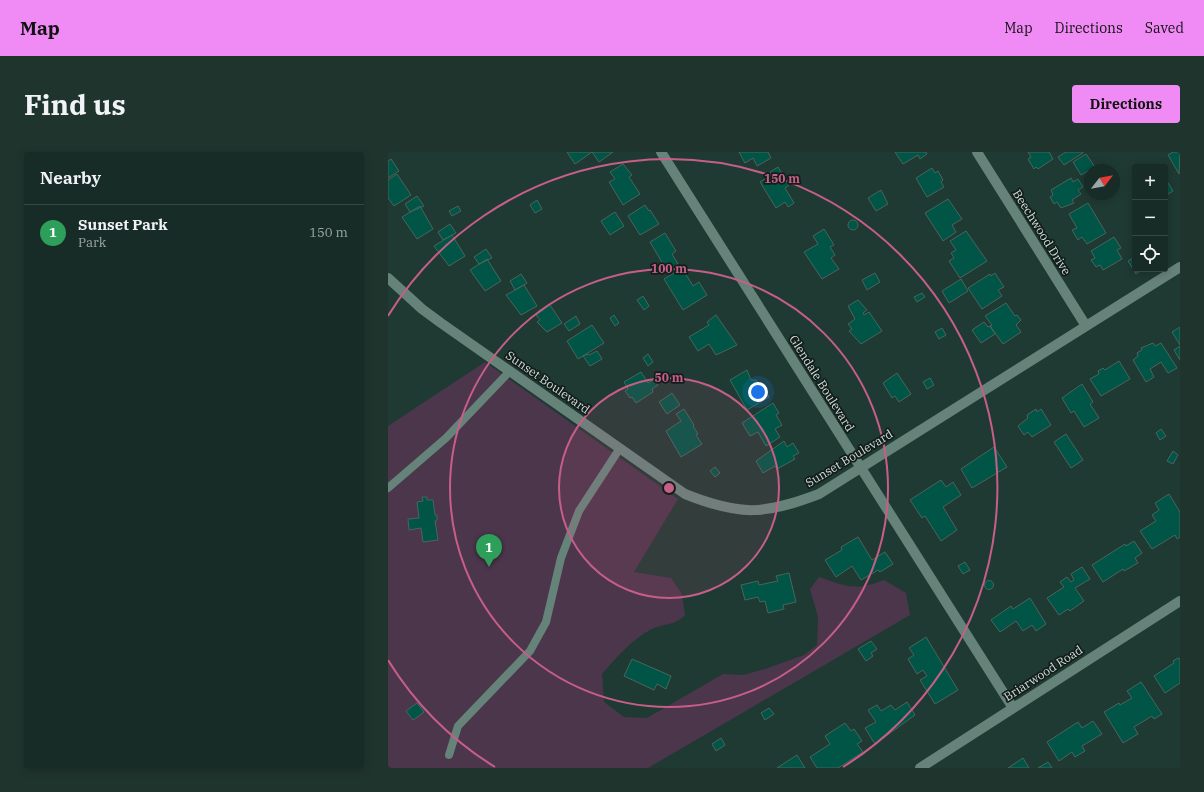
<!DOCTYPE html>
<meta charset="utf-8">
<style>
body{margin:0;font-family:"IBM Plex Serif",serif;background:#20342e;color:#f1f3f6}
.controls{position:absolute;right:12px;top:12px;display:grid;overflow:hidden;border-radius:4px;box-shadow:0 2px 10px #0003}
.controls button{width:36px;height:36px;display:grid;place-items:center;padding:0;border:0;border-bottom:1px solid #364843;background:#172c26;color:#f1f3f6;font:20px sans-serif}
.compass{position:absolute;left:696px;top:12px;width:36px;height:36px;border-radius:50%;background:#172c26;box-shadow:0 2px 10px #0003;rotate:59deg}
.you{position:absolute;left:370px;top:240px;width:14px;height:14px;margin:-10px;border:3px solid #fff;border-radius:50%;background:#1a73e8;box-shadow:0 0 0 6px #1a73e833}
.badge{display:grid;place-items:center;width:26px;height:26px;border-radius:50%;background:#f08bf5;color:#fff;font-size:13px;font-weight:700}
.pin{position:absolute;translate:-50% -33px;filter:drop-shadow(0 1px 2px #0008)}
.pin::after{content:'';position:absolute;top:21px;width:14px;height:12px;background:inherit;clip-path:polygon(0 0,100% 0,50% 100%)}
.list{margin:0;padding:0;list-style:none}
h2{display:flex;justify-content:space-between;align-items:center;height:52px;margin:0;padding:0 16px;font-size:17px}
h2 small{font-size:13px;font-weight:400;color:#9ea7a7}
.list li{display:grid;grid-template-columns:26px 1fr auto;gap:12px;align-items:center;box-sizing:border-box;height:56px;padding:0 16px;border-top:1px solid #364843}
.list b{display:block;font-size:15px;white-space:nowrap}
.list p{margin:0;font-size:13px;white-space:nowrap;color:#9ea7a7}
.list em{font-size:13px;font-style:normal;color:#9ea7a7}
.icon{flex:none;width:22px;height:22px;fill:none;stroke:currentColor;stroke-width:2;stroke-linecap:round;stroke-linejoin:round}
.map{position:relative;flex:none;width:792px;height:616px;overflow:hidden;border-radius:4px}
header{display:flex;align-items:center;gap:24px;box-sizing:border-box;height:56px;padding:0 20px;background:#f08bf5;color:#111}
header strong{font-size:19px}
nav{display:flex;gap:22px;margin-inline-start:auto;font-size:14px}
.intro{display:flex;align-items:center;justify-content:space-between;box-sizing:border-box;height:96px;padding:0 24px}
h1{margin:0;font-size:28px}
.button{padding:10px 18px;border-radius:4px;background:#f08bf5;color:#111;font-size:14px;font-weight:700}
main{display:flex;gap:24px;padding:0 24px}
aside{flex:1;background:#172c26;border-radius:4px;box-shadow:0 2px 10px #0003}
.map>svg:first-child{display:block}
.green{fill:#4b364b}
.building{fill:#005546;stroke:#49655d}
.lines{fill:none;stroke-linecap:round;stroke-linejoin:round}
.lane{stroke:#66837a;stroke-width:8}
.street{stroke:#66837a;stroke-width:10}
.ring{fill:none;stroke:#c75e87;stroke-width:2}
.labels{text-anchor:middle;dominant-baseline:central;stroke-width:3.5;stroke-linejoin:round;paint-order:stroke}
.street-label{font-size:12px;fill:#d0dfda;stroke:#131e1b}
.centre{fill:#c75e87;stroke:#131e1b;stroke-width:2}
.ring-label{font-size:12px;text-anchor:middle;font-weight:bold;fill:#c75e87;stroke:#131e1b;stroke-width:3.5;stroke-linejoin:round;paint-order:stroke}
</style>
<header>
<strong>Map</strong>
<nav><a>Map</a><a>Directions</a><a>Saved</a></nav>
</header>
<div class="intro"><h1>Find us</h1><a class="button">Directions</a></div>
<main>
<aside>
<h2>Nearby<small></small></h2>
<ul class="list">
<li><span class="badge" style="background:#2e9e5b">1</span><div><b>Sunset Park</b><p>Park</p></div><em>150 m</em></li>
</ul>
</aside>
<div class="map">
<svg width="792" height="616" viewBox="0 0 792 616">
<rect width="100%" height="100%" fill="#1f3a33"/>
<path class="green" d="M97,210L290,347L246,420L283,426L294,442L297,463C286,474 279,471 266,476C246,485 228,506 214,522L216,550L236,565L259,566L335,522L355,523L377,517L416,503L429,493L430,465L422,437L431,425C460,435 467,439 496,428L518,441L522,463L260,616H0V274Z"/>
<path class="building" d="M179,0H204L187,12Z
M204,0H225L211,10Z
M351,0H380L383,6L369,14L365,6L357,11Z
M507,0H538L539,2L532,7L530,3L515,12Z
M640,0H661L665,7L650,17L648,15L646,17L640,7L643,5Z
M678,0H695V1L676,13L670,5Z
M785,0H792L791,22L780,3Z
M698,2L707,15L693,23L685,10Z
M3,7L11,19L0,26V9Z
M235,12L244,23L241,25L252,42L235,53L221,30L227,27L222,20Z
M390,15L401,33L397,36L406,51L400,55L397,50L388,56L372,30L383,23L382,20Z
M544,16L547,21L550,19L555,28L553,30L556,35L539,45L528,26Z
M9,22L23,43L6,54L0,46V28Z
M683,26L685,30L690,27L695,35L690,38L693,42L684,48L686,51L673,56L669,50L666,52L662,45L665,43L663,38Z
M777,26L785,39L777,44Z
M493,38L500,52L488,59L480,46Z
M29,44L36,54L22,60L17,52Z
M560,47L574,67L564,73L568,80L555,89L537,61Z
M149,48L154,57L147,61L142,53Z
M700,51L718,81L699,92L694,85L690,88L684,78L689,76L681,62Z
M257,53L261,59L262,58L271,72L252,83L240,64Z
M32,54L45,77L29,87L14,65Z
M70,54L73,59L64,64L61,59Z
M227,60L236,74L222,83L213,69Z
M460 73a5 5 0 1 1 10 0a5 5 0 1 1-10 0Z
M62,72L68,81L55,88L50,80Z
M436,77L446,93L442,95L447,103L443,106L451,117L434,127L416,100L430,92L425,84Z
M578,79L599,109L572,126L561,109L566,106L563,101L568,98L562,89Z
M277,81L288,99L284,102L290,112L273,122L269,115L275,112L262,90Z
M64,83L77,104L61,114L46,94Z
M726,85L733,96L729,98L734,107L715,118L712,113L708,115L703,108L707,106L703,99Z
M98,97L104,106L91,112L86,105Z
M747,105V117H755L748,122L740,109Z
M99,107L113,129L97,139L82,118Z
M294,116L305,134L311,130L319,143L295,158L276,127Z
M487,121L492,130L479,138L474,128Z
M607,121L616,135L610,138L614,144L594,157L580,136L602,122L603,124Z
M133,122L139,131L127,138L122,129Z
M573,127L580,139L561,151L554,139Z
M136,133L149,154L133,163L118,143Z
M534,141L537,145L529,150L526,145Z
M255,144L261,154L256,158L249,148Z
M470,148L479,158L475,161L476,163L481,160L494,179L473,192L461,179L464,177L460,172L467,167L460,154Z
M618,151L627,164L629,163L633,168L628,173L633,180L615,192L602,174L604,173L597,164Z
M162,153L174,171L159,180L149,170L152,168L148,163Z
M226,163L231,171L227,174L222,166Z
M328,163L349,193L328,203L321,192L310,199L301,185L321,173L319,170Z
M188,164L192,172L181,179L176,172Z
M596,170L600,175L602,174L607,182L593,191L584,178Z
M204,173L216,191L190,207L179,189Z
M792,175V193L784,180Z
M554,176L558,183L551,187L547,180Z
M765,191L767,194L773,191L789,216L780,221L773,210L762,217L766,225L758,230L745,208L750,204L749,201L754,198L753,196Z
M792,194V208L786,198Z
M209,199L214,207L202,214L195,204L200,202L201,203Z
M260,202L265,210L260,214L255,206Z
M731,209L742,227L713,244L702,227L711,222L710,219L715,216L717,218Z
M359,218L363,228H368L371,232L373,231L381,245L359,258L342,228Z
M253,220L260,231L266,227L270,233L264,237L265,240L248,251L244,245L242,246L237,239L240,237L236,230Z
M509,221L523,242L511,250L507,244L504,246L495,231Z
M542,226L546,233L539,237L535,230Z
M694,232L705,250L702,252L711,266L696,275L686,259L683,261L674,246Z
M284,241L292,253L279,262L271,250Z
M385,251L391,261L388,263L394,273L387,277L392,285L378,294L370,280L362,284L354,271Z
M296,257L306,273L305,274L310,282L308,283L314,292L293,305L278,279L293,269L288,262Z
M648,257L649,260L653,257L663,273L644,285L640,280L636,283L630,274L640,266L639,263Z
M773,277L778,284L772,288L768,281Z
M678,282L695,308L683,316L666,290Z
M396,289L399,295L405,291L411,301L405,304L407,307L389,317L387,314L375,321L368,309Z
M606,295L619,315L584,336L573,317Z
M785,299L790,303L785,312L779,309Z
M327,315L332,321L327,325L322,319Z
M553,328L558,335L565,330L573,343L555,355L569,378L553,389L537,364L534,366L522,348Z
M781,342L792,360V385L789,387L787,383L764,397L752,379L768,369L764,363L771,358L767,351Z
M34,345H39V348H45L47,363H49V368L47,369L50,388L35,390L33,376L21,378L20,367L31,366L29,350L35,349Z
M470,385L484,408L497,400L505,412L492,420L490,418L473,428L464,414L448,425L437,408L454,398L453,395Z
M746,389L754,401L747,406L750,411L736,419L735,417L715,430L704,413L737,392L738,394Z
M577,410L582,418L575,422L570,414Z
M694,415L702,427L687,436L696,449L682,459L680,457L671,463L659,446L676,435L672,430L679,425L683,430L686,428L683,422Z
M401,421L408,450L395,453L396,457L380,461L377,449L372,450L370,445L357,448L353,433L370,429L371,433L390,429L388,424Z
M596.5 433a4.5 4.5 0 1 1 9 0a4.5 4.5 0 1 1-9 0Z
M642,446L658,472L648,479L644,473L635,479L628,469L612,480L603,468L623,454L625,457Z
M538,485L570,538L547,552L532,528L539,524L535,518L529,522L520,507L526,503L521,496Z
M483,489L489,497L483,501L485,504L478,509L470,497Z
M790,506L792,507V531L777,541L766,524L786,511L785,509Z
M244,507L283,524L278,537L269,532L266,538L236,524Z
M753,530L774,562L766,567L764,564L746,575L750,582L735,591L716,560L731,551L732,553L744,546L739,539Z
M519,550L527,563L487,592L477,576L488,570L480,558L489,553L493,559L503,553L507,558Z
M29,551L36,560L25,568L18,559Z
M381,556L386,562L377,568L373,561Z
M705,569L714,582L694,594L697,599L687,605L684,600L671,609L659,590L690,570L694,576Z
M457,571L463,579L466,577L474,589L469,592L475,600L450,616H429L422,605L442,592L437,584Z
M333,586L337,593L328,599L324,592Z
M409,603L417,616H389Z
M635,606L641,616H620Z
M660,610L664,616H650Z"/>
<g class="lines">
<path class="lane" d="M0,336L58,286L122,219
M61,603L70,574L142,499L158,470L173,406L191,359L232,296"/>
<path class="street" d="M273,0L625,556
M589,0L698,174
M0,126L34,157L53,171L297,342C352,364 376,363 431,342L792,115
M532,616L792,449"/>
</g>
<circle cx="281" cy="336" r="110" fill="#c75e87" fill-opacity=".12"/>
<g class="ring">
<circle cx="281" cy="336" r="110"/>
<circle cx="281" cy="336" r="219"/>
<path d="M107 615A329 329 0 0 1 0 508M0 164A329 329 0 1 1 455 615"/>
</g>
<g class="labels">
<g class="street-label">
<text transform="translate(654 80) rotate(58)">Beechwood Drive</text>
<text transform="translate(160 230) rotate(35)">Sunset Boulevard</text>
<text transform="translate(434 231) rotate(58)">Glendale Boulevard</text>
<text transform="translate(461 306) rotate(-31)">Sunset Boulevard</text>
<text transform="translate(655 521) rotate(-33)">Briarwood Road</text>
</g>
</g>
<circle cx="281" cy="336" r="6" class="centre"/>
<g class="ring-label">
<text x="394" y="31">150 m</text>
<text x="281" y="121">100 m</text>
<text x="281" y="230">50 m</text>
</g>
</svg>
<div class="controls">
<button>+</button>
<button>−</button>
<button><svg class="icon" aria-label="locate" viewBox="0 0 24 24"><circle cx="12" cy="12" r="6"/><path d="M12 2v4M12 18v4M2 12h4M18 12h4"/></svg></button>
</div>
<svg class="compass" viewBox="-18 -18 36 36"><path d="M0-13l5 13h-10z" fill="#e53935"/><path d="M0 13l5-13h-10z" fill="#9ea7a7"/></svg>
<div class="you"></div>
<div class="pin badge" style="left:101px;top:415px;background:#2e9e5b">1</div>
</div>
</main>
